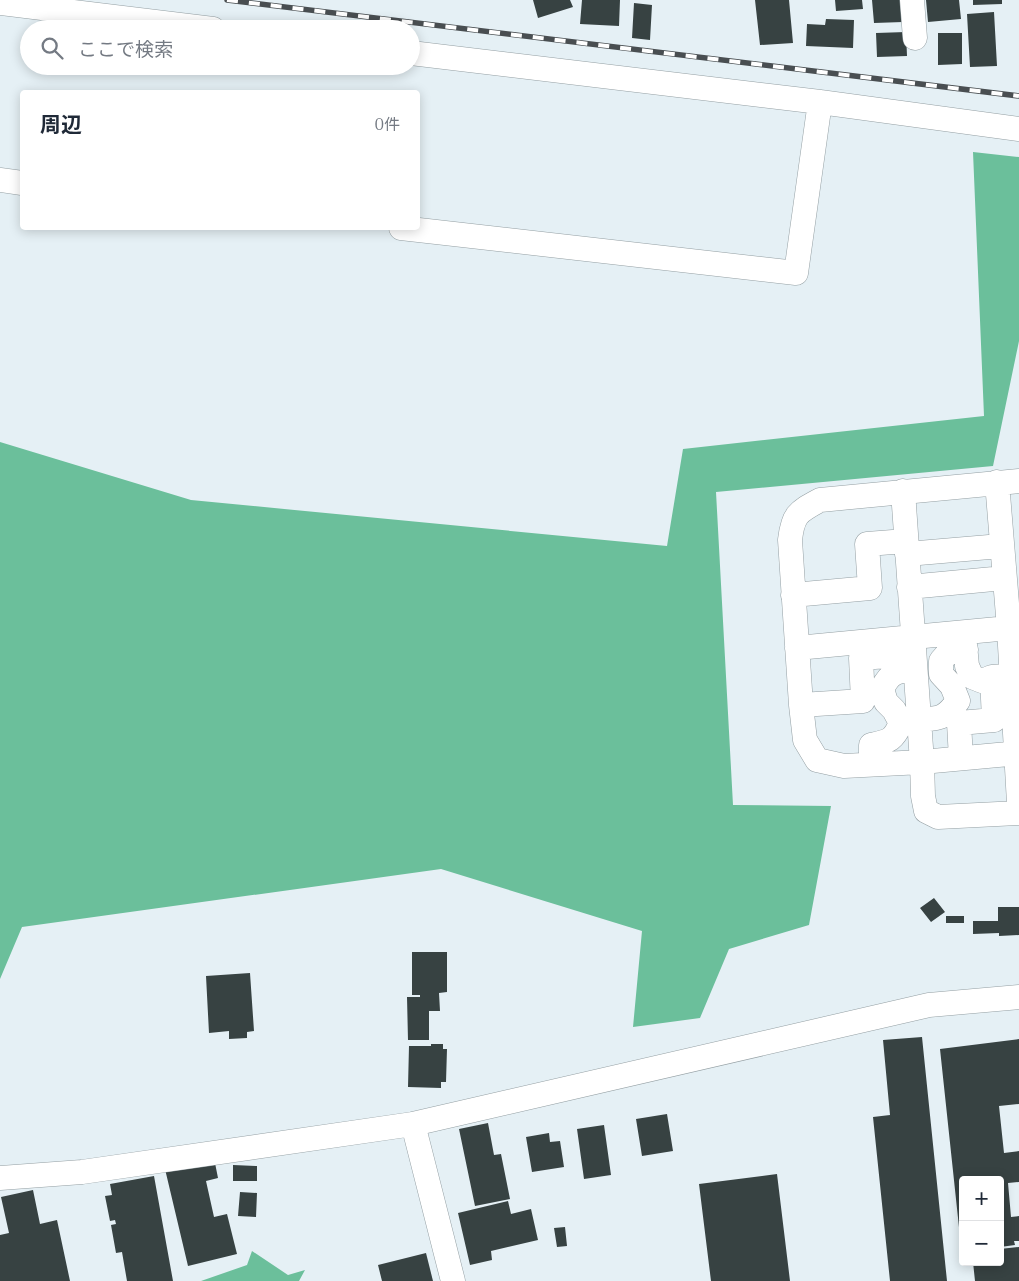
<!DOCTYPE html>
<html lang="ja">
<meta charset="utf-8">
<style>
body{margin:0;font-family:"IBM Plex Serif","Noto Sans JP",serif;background:#f6f6f7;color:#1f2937}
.controls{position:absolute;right:15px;bottom:15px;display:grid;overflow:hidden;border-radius:5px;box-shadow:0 2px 12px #0003}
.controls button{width:45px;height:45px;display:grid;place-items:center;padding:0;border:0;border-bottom:1px solid #e0e1e3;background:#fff;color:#1f2937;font:25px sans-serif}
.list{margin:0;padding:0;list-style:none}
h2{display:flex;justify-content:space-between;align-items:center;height:65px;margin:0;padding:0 20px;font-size:21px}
h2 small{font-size:16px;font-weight:400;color:#747a83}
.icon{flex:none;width:28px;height:28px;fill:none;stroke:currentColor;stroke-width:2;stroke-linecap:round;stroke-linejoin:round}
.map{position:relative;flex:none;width:1019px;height:1281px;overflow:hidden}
.search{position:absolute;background:#fff;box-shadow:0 2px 12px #0003;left:20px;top:20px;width:400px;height:55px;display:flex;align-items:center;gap:12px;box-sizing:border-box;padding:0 18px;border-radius:28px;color:#747a83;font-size:19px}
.panel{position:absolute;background:#fff;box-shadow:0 2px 12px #0003;left:20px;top:90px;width:400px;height:140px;border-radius:5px}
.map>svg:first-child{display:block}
.forest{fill:#6bbf9b}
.building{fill:#374242}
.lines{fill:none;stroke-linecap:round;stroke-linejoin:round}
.minor-casing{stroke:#949fa3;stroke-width:25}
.minor{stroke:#fff;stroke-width:24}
.rail-casing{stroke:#494e51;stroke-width:5.5}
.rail{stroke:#fff;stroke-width:4;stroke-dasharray:11;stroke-linecap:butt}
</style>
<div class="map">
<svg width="1019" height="1281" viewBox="0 0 1019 1281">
<rect width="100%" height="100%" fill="#e5f0f5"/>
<path class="forest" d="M973,152L1019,157V341L993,466L716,492L733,805L831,806L809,925L729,949L700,1018L633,1027L642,931L441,869L22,927L0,979V442L191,500L667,546L683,449L984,416Z
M252,1251L288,1275L305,1270L299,1281H201L247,1265Z"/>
<path class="building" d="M533,0H570L573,7L538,18Z
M582,0H620L619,26L580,24Z
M755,0H789L793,43L760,45Z
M835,0H862L863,9L836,11Z
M872,0H901L903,22L874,23Z
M926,0H959L961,19L928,22Z
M973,0H1002V4L973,5Z
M634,3L652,5L650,40L632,38Z
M994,12L997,66L970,67L967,14Z
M826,19L854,20L853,48L806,46L807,24L825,25Z
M906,32L907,56L877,57L876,33Z
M938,33H962V64L938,65Z
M934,898L945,912L931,922L920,908Z
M998,907H1019V935L999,936V933L973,934V921H998Z
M946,916H964V923H946Z
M412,952H447V992L439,993L440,1011H429V1040H408L407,997H420V995H412Z
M250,973L254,1031L247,1032V1038L229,1039V1031L209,1033L206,976Z
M922,1037L947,1281H890L873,1117L890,1115L883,1040Z
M1019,1039V1104L999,1106L1004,1153L1019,1151V1182L1008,1183L1011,1217L1019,1216V1241H1014L1015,1245L1000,1247V1180H963V1246H961L940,1049Z
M431,1044H443V1049H447L446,1082H441V1088L408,1087L409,1046H431Z
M667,1114L673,1151L642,1156L636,1119Z
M488,1123L494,1155L501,1154L510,1199L475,1206L459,1129Z
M604,1125L611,1175L584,1179L577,1129Z
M549,1133L550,1142L560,1141L564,1167L532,1172L526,1137Z
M215,1163L218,1178L206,1181L214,1217L227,1214L237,1254L188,1266L165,1169Z
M233,1165L257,1166V1181H233Z
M777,1174L790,1281H711L699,1184Z
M154,1176L173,1281H127L122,1252L116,1253L111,1225L116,1224L115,1220L110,1221L105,1196L112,1195L110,1184Z
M33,1190L40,1224L57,1220L70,1281H0V1235L9,1233L1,1197Z
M240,1192L257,1193L256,1217L238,1216Z
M508,1201L511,1214L531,1209L538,1240L491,1251L492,1260L470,1265L458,1213Z
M565,1227L567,1246L557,1247L554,1228Z
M1019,1247V1281H975L973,1262H1000V1249Z
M426,1253L433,1281H382L378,1265Z"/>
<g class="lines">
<g class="minor-casing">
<path id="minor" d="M912,0L915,38
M0,3L213,29
M411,53L820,102L1019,129
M0,180L22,183
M401,228L796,273L820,102
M1019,481L820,500C798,512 793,514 790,540L801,705L805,740L817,760L844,766L922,762L923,796L926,811L938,817L1019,813
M997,482L1009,628L1019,803
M903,491L922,762L1019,753
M907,554L1001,546
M909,587L1004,578
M793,595L870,588L867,544L906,541
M964,634L967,666L972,677L982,681L992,677
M797,648L1019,627
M801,705L863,701L861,658L914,654
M919,720C941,718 944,719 958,701L952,686L941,674V661L948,653L966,650
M961,758L959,723L994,720L992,677L1019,675
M871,764V745C889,741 893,741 901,723L894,710L886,702L882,689C890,672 897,671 915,669
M0,1178L82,1172L413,1124
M453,1281L413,1124L929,1005L1019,997"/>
</g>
<use href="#minor" class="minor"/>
<g class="rail-casing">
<path id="rail" d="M227,0L1019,96"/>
</g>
<use href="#rail" class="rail"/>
</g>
</svg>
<div class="controls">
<button>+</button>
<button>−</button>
</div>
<div class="search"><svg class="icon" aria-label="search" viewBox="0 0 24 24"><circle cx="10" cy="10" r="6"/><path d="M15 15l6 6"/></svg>ここで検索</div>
<section class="panel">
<h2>周辺<small>0件</small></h2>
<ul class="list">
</ul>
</section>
</div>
